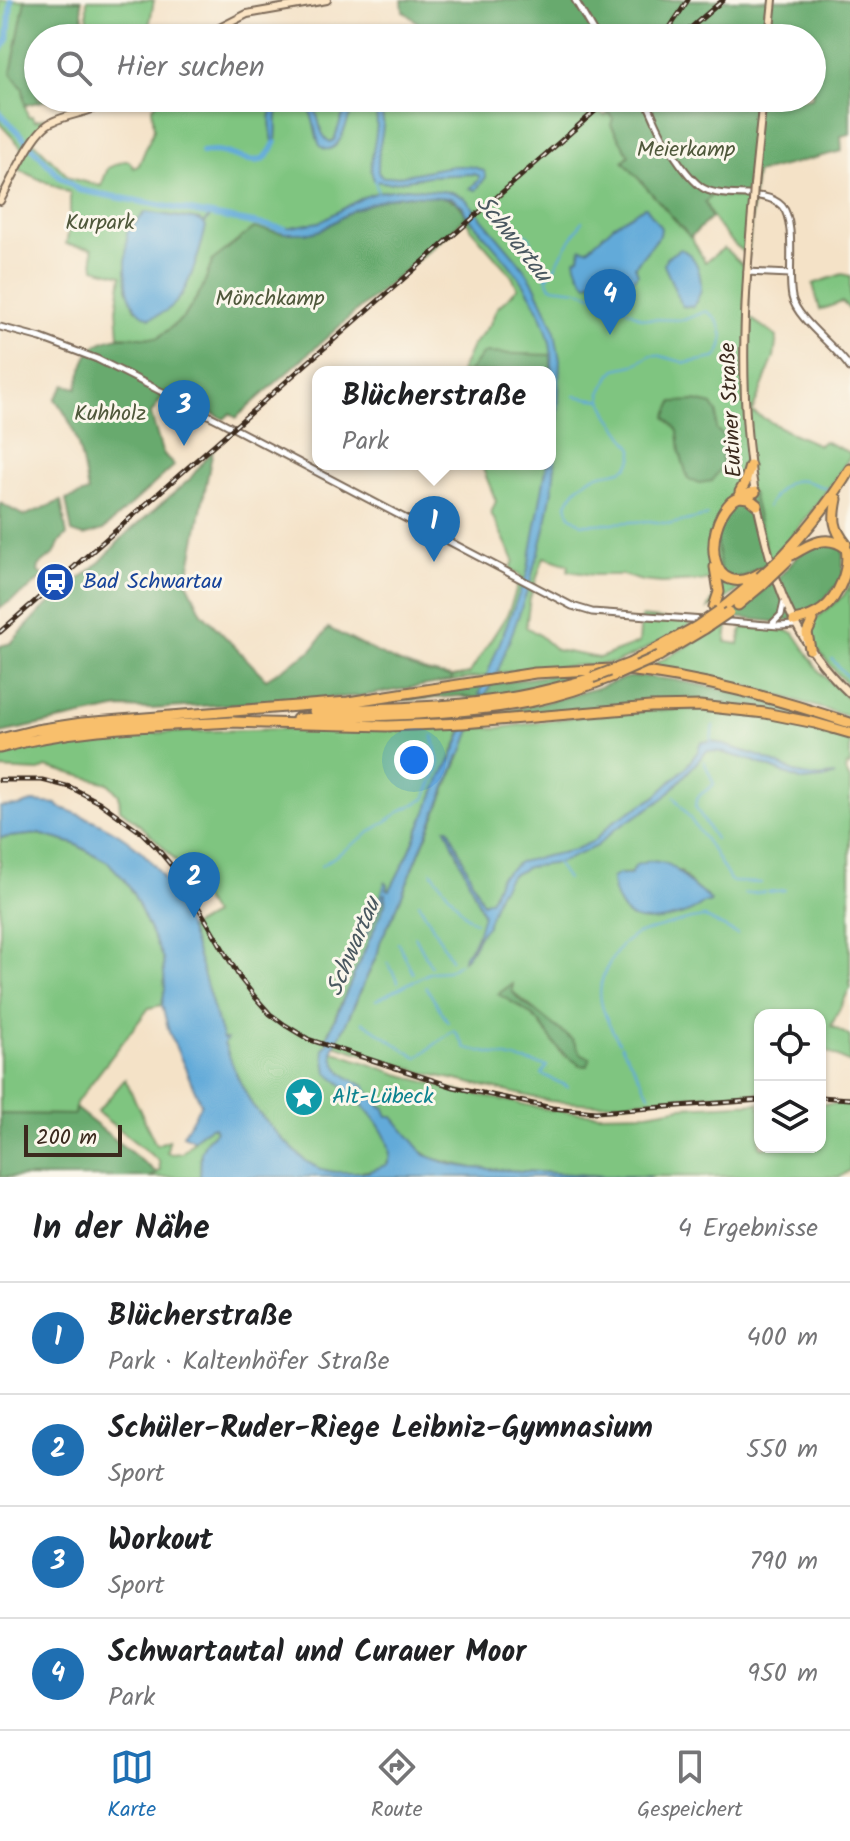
<!DOCTYPE html>
<html lang="de">
<meta charset="utf-8">
<style>
body{margin:0;font-family:Kalam,sans-serif;background:#f2f2f2;color:#202124}
.controls{position:absolute;right:24px;bottom:24px;display:grid;overflow:hidden;border-radius:16px;box-shadow:0 2px 6px #0004}
.controls button{width:72px;height:72px;display:grid;place-items:center;padding:0;border:0;border-bottom:2px solid #e0e0e0;background:#fff;color:#202124;font:40px sans-serif}
.scale{position:absolute;left:24px;bottom:20px;width:98px;box-sizing:border-box;padding-left:8px;border:4px solid #3b2a1e;border-top:0;font-size:22px;line-height:28px;white-space:nowrap;color:#3b2a1e;-webkit-text-stroke:6px #fbf7ec;paint-order:stroke}
.you{position:absolute;left:414px;top:760px;width:28px;height:28px;margin:-20px;border:6px solid #fff;border-radius:50%;background:#1a73e8;box-shadow:0 0 0 12px #1a73e833}
.badge{display:grid;place-items:center;width:52px;height:52px;border-radius:50%;background:#1f6fb2;color:#fff;font-size:26px;font-weight:700}
.pin{position:absolute;translate:-50% -66px;filter:drop-shadow(0 2px 4px #0008)}
.pin::after{content:'';position:absolute;top:42px;width:28px;height:24px;background:inherit;clip-path:polygon(0 0,100% 0,50% 100%)}
.popup{position:absolute;left:312px;top:366px;width:244px;height:104px;box-sizing:border-box;display:grid;place-content:center;border-radius:16px;background:#fff;filter:drop-shadow(0 2px 6px #0005);font-size:26px;white-space:nowrap;color:#757577}
.popup b{font-size:30px;color:#202124}
.popup::after{content:'';position:absolute;left:50%;top:100%;margin-left:-16px;border:16px solid transparent;border-top-color:#fff}
.list{margin:0;padding:0;list-style:none}
h2{display:flex;justify-content:space-between;align-items:center;height:104px;margin:0;padding:0 32px;font-size:34px}
h2 small{font-size:26px;font-weight:400;color:#757577}
.list li{display:grid;grid-template-columns:52px 1fr auto;gap:24px;align-items:center;box-sizing:border-box;height:112px;padding:0 32px;border-top:2px solid #e0e0e0}
.list b{display:block;font-size:30px;white-space:nowrap}
.list p{margin:0;font-size:26px;white-space:nowrap;color:#757577}
.list em{font-size:26px;font-style:normal;color:#757577}
.icon{flex:none;width:44px;height:44px;fill:none;stroke:currentColor;stroke-width:2;stroke-linecap:round;stroke-linejoin:round}
.map{position:relative;flex:none;width:850px;height:1177px;overflow:hidden}
.search{position:absolute;background:#fff;box-shadow:0 2px 6px #0004;left:24px;right:24px;top:24px;height:88px;display:flex;align-items:center;gap:20px;box-sizing:border-box;padding:0 28px;border-radius:44px;color:#757577;font-size:30px}
.sheet{height:552px;background:#fff}
nav{display:flex;justify-content:space-around;align-items:center;box-sizing:border-box;height:112px;border-top:2px solid #e0e0e0;background:#fff;font-size:22px;color:#757577}
nav a{display:grid;justify-items:center;gap:4px}
nav .on{color:#1f6fb2}
.map>svg:first-child{display:block}
.green{fill:#7fc580;stroke:#5d784f;stroke-width:2;fill-rule:evenodd}
.forest{fill:#67aa6e;stroke:#516a46;stroke-width:2}
.water{fill:#62aad9;stroke:#4e6a7c;stroke-width:2}
.lines{fill:none;stroke-linecap:round;stroke-linejoin:round}
.stream{stroke:#62aad9;stroke-width:2}
.river{stroke:#62aad9;stroke-width:6}
.tertiary-casing{stroke:#7c6a59;stroke-width:9}
.secondary-casing{stroke:#7c6a59;stroke-width:10}
.motorway-casing{stroke:#7c6a59;stroke-width:13}
.tertiary{stroke:#fff;stroke-width:5}
.secondary{stroke:#fce5c4;stroke-width:6}
.motorway{stroke:#f8bf6c;stroke-width:9}
.rail-casing{stroke:#3b2a1e;stroke-width:5}
.rail{stroke:#fbf7ec;stroke-width:2;stroke-dasharray:6;stroke-linecap:butt}
.secondary-bridge-casing{stroke:#7c6a59;stroke-width:10;stroke-linecap:butt}
.motorway-bridge-casing{stroke:#7c6a59;stroke-width:13;stroke-linecap:butt}
.secondary-bridge{stroke:#fce5c4;stroke-width:6}
.motorway-bridge{stroke:#f8bf6c;stroke-width:9}
.labels{text-anchor:middle;dominant-baseline:central;stroke-width:6;stroke-linejoin:round;paint-order:stroke}
.park-label{font-size:22px;fill:#4f583b;stroke:#fbf7ec}
.street-label{font-size:22px;fill:#3b2a1e;stroke:#fbf7ec}
.transit-label{font-size:22px;fill:#164399;stroke:#fbf7ec;text-anchor:start}
.culture-label{font-size:22px;fill:#0d838f;stroke:#fbf7ec;text-anchor:start}
.water-label{font-size:24px;font-style:italic;fill:#49575f;stroke:#fbf7ec}
</style>
<div class="map">
<svg width="850" height="1177" viewBox="0 0 850 1177">
<rect width="100%" height="100%" fill="#fbf7ec"/>
<filter id="ink" filterUnits="userSpaceOnUse"><feTurbulence type="fractalNoise" baseFrequency=".0125" numOctaves="2"/><feDisplacementMap in="SourceGraphic" scale="16" xChannelSelector="R" yChannelSelector="G"/><feConvolveMatrix kernelMatrix="1 2 1 2 8 2 1 2 1" color-interpolation-filters="sRGB"/></filter>
<filter id="wash" filterUnits="userSpaceOnUse"><feTurbulence type="fractalNoise" baseFrequency=".006" numOctaves="4" result="noise"/><feDisplacementMap in="SourceGraphic" scale="32" xChannelSelector="R" yChannelSelector="G"/><feGaussianBlur stdDeviation="1.8" result="paint"/><feColorMatrix in="noise" values="0 0 0 0 0 0 0 0 0 0 0 0 0 0 0 0 0 1.4 0 .05"/><feComposite in="paint" operator="in"/></filter>
<g filter="url(#wash)">
<rect width="100%" height="100%" fill="#f4e2c7"/>
<path class="green" d="M0,0H53L38,38L30,104L25,105L28,117L32,116L34,121L45,118L31,141L36,144L70,178L101,186L108,168L124,161H129L134,168L139,165L154,129L152,108L161,98H595L589,105L605,116L609,112L613,118L660,200L691,237L705,262L724,248L747,269L749,317L777,337L774,357L752,412L785,430L819,445L824,441L850,453V457C812,511 768,580 708,609L714,596V580L662,583L642,581L622,575H593L568,571L569,565L544,557L530,598L526,627L538,634L556,650L599,658L639,643L641,617L693,622L688,627L636,654L615,663L558,667L497,673L498,670L486,676L452,681V677L469,674L508,613L521,576L510,570L514,560L491,513L496,501L481,464H550V372H460L472,346L490,324L497,308L518,288L511,275L470,228L468,223L450,206L213,260L202,289L185,316L158,338L119,336L117,309L122,275L94,268L92,248L66,244L70,225V193L17,169L26,152L0,124ZM136,222V310L127,288V232Z
M87,0H154L149,27C115,42 84,52 87,0Z
M712,195L753,199L748,257C729,239 715,227 705,202Z
M842,274L850,276V310L842,302L820,310L813,284Z
M850,583V687L838,675L811,641L812,622L844,595Z
M726,622L728,625L726,642L739,644L742,627L781,629L794,633L820,672L850,701V717L748,686L653,665L720,628Z
M680,709L728,711L791,721L850,737V766L847,765L845,770L850,780V988L831,1026L850,1036V1063L820,1048V1015H760V1093L699,1095L596,1104L550,1101L425,1073L334,1045L341,1034L378,953L380,942L397,907L472,727L499,728L574,717ZM680,871L693,886L708,898L705,902L619,874ZM513,985L512,991L549,1022L580,1053L586,1056L578,1063L562,1054L539,1022L528,1012L499,994Z
M314,728H464L408,855L390,891L387,889L388,884L364,936L366,937L384,894L386,893L385,904L326,1038L332,1051L398,1074L450,1089L551,1110L598,1114L648,1113L682,1107L760,1103V1147H820V1104H850V1170L840,1177L602,1176L473,1168L431,1158L418,1148L396,1145L386,1166L377,1170L357,1172H334L320,1169L307,1162L279,1136L258,1113L252,1105L231,1064L212,1008L189,928L213,915C186,869 162,841 120,809L119,795L108,783L46,767L39,771L0,769V754L52,742L121,734Z
M39,834L75,844L108,862L124,879L134,895L163,958L165,989L162,1005L149,1008L76,1103L74,1115L0,1114V838Z
M125,1079L156,1145L169,1140L167,1152L171,1154L182,1153L201,1133L210,1127H214L216,1131L206,1141L201,1152L200,1177H151L160,1170L159,1161L97,1112Z"/>
<path class="forest" d="M25,0H81C82,16 83,28 96,38H38V98H70V100H47L25,105L23,89L11,73Z
M402,0H850V134L841,136L842,151L756,173L753,199L712,195L705,202L711,218L690,237L623,161L629,155L611,125L613,118L596,98H812V38H437L403,11Z
M409,195C431,198 457,191 466,216L451,232L352,315L236,418L231,413L224,419L167,391L151,414L162,452L174,466L103,530L84,536L72,532L66,500L88,492C81,457 78,427 55,399L65,385L77,388C80,378 82,366 87,357C100,331 134,337 158,338L185,316L202,289L213,260L254,228L285,233L321,230L353,210L386,198Z
M483,353L551,355L552,412H550V372H469Z
M695,401L712,405L717,413L716,429L725,437L722,458L723,464L712,481L699,483L688,479L680,452L678,431L666,417L673,402Z
M213,449L187,582L202,613L266,679L312,650L328,628C367,647 408,672 452,677V681L362,696L152,709L120,708L0,733V646L11,643L42,610L101,561L124,536L189,480Z
M752,493L769,562L743,577L721,579L715,526L720,513Z
M61,501L67,535L59,543L55,553L39,566L38,572L44,576L30,588L0,608V503L24,516Z
M825,543L843,549V578L816,610L806,617L777,622L731,617L778,578L803,551Z
M569,672L584,675C560,682 480,705 461,696L378,702L482,686L485,694L491,684Z
M641,676L675,680L737,692L850,726V731L751,707L355,722V721L491,713L538,704L594,689L625,678Z
M512,984V991L519,999L573,1040L580,1053L590,1058L587,1066L578,1065V1063C554,1050 553,1038 537,1020C526,1008 511,1002 498,994Z
M75,1108L157,1173L151,1177H0V1114L74,1115Z"/>
<path class="water" d="M286,98L310,103C322,114 316,133 330,142L334,140C343,117 343,95 374,99C386,113 384,127 380,144C378,153 378,163 378,172L382,177C411,179 458,156 484,171L486,177L476,190L470,188L479,180V176L474,174L429,176L389,183L375,181C363,164 384,132 374,107L367,104L353,110C346,120 341,153 325,149C320,147 319,144 318,140C314,129 314,119 309,109C262,87 283,130 274,148C271,128 263,107 286,98Z
M406,188L452,192L465,198L524,268L534,284L554,327L560,360L558,433L553,485L545,528L539,553L534,566L531,580L516,623L497,673L486,694L479,695L527,574L547,464H550L551,410L553,406C551,386 554,364 550,343C539,290 499,253 465,213L463,206L452,198L409,195L386,198L353,210L321,230L310,233H285L279,229L319,222L364,197L378,192Z
M644,207H646L661,228L660,235L635,266L638,274C626,289 615,292 596,291L592,281L587,284C580,276 576,269 575,259L579,257L581,248L588,249L614,225Z
M146,212L199,220L203,223L211,216L204,224L206,226C202,246 190,285 178,300C171,309 160,315 150,318C118,305 127,260 127,232Z
M680,249C696,254 701,272 701,288C701,294 696,301 693,307L682,306L664,265L666,258Z
M469,718H475L462,754L459,756L397,907L380,942L378,952L341,1034C321,1058 342,1078 366,1086L368,1091L381,1107H384L388,1116H392L425,1155L449,1164L473,1168L602,1176L651,1177H200L201,1152L206,1141L216,1131L214,1127H210L201,1133L194,1140L183,1135L201,1104L169,1032L162,1005L165,989L163,959L134,895L124,879L108,862L75,844L39,834L0,838V807L20,806L32,802L57,804L59,807C86,817 113,827 135,846C189,890 201,976 223,1039H227L224,1043L238,1078L252,1105L279,1136L307,1162L320,1169L334,1172H368L388,1164C400,1134 347,1089 327,1072L323,1049L328,1043L326,1039L385,904L386,893L366,937L364,936L378,906L385,882L388,884L387,889L390,890L408,855L442,775L449,764Z
M712,741L762,757L799,774L814,777L835,775L824,779L803,781L753,761L720,752L707,751L666,796L657,803L614,830L597,846L559,863L528,867L510,876L498,894L487,926C476,934 474,952 463,960L464,955L472,946L477,935L483,914L446,828H449L480,898L483,903L491,899L500,877L519,862L574,850L594,841L614,821L655,797L686,767L698,751L700,744L703,742Z
M649,861C678,862 676,873 695,888C701,893 706,895 711,901L709,903H704C690,915 648,927 631,917C619,911 612,890 612,878L619,874L630,875L636,865Z"/>
<g class="lines">
<path class="stream" d="M376,180L375,181L378,192
M582,221C577,232 570,240 564,250C558,261 556,268 547,278L551,287L578,290L620,305L641,318L649,319L684,320L707,311C723,322 729,343 715,358L686,363L657,355H651L634,365L616,369L611,374L601,393L602,400L609,415L633,449C634,476 613,469 595,476C582,481 573,491 567,504L570,516L582,524H594L649,521L671,524L707,516
M512,228C535,235 529,239 537,259C539,265 544,272 547,278
M575,396L600,400
M767,507C787,476 794,475 827,489
M832,659L850,680
M711,741L713,726
M704,761L714,784C706,793 697,792 695,806L715,839
M674,796L713,851L730,880L733,882L761,883
M556,863L567,879
M321,866L404,809L425,799L439,766L433,736
M431,871L466,916L475,922
M768,892L785,890
M744,894L764,892
M419,903L451,959
M415,936L431,966
M398,943L413,973
M624,943L636,934L691,919L704,917L737,934
M388,963L398,982
M426,987L448,1022
M376,1000L431,972L448,971L460,963
M363,1022L417,1058L454,1030L466,1048L547,1066L542,1074L568,1087
M619,1042C595,1001 592,983 622,945
M621,1045L650,1095"/>
<path class="river" d="M0,51L8,39L11,0
M0,113L60,177L79,190L285,229
M202,152C206,152 210,151 215,151C239,152 261,177 275,143"/>
</g>
</g>
<g filter="url(#ink)">
<g class="lines">
<g class="tertiary-casing">
<path id="tertiary" d="M575,0L597,38
M644,98C651,109 654,120 660,131C668,147 690,182 705,189C727,200 765,188 782,206C797,223 787,274 792,297C797,320 836,346 850,368
M747,272L790,274
M0,327L41,338L97,359L218,420L572,606L592,612L704,620
M718,621L779,626L795,625
M773,623L781,615L784,602"/>
</g>
<g class="secondary-casing">
<path id="secondary" d="M200,38L247,14L327,0
M769,38L773,0
M754,185L763,98
M0,201C11,182 33,130 52,122C73,112 92,114 111,98
M753,201C744,298 738,397 755,493
M757,504C774,581 790,638 850,694"/>
</g>
<g class="motorway-casing">
<path id="motorway" d="M740,492L745,483L750,466
M755,492C747,494 738,496 731,502C702,532 708,605 762,572
M740,497L748,498L757,505
M837,499C833,519 833,528 846,544
M792,555C810,544 827,533 846,548C850,569 839,596 823,609C814,616 804,619 794,621
M782,557C807,530 831,501 850,469
M738,605L763,584
M714,607L719,592L715,567
M719,611L760,577
M810,649L807,633L813,620
M659,656L704,629
M631,663L696,627
M626,670C703,678 777,699 850,723
M314,711C372,708 431,709 488,701C524,697 558,688 592,678
M297,719C376,715 456,716 533,701C561,695 589,686 616,675
M230,722L387,726L463,723L650,707L700,706L765,713L815,723L850,733
M0,739L36,730L82,723L348,702L535,673L612,669
M0,748C77,726 156,726 234,722"/>
</g>
<use href="#tertiary" class="tertiary"/>
<use href="#secondary" class="secondary"/>
<use href="#motorway" class="motorway"/>
<g class="rail-casing">
<path id="rail" d="M663,38L688,0
M679,38L723,0
M0,632L610,98
M0,780H42L70,787L99,802L142,833L156,847L180,876L240,978L255,997L270,1014L285,1025L308,1039L454,1087L552,1108L596,1112L760,1100
M820,1097L850,1099"/>
</g>
<use href="#rail" class="rail"/>
<g class="secondary-bridge-casing">
<path id="secondary-bridge" d="M753,201L754,185"/>
</g>
<g class="motorway-bridge-casing">
<path id="motorway-bridge" d="M760,577L782,557
M763,584L788,560
M696,627L719,611
M704,629L729,612
M616,675L659,656
M592,678L631,663"/>
</g>
<use href="#secondary-bridge" class="secondary-bridge"/>
<use href="#motorway-bridge" class="motorway-bridge"/>
</g>
</g>
<defs>
<g id="station-disc" transform="scale(2)"><circle r="9.5" fill="#1a4fb4" stroke="#fbf7ec"/><path d="M-3-6H3Q5-6 5-4V2Q5 4 3 4L4.5 6H3L1.5 4h-3L-3 6H-4.5L-3 4Q-5 4-5 2V-4Q-5-6-3-6ZM-3.5-4v3h7v-3ZM-3.5 1v1.5H-2V1ZM2 1v1.5H3.5V1Z" fill="#fff"/></g>
<g id="sight-disc" transform="scale(2)"><circle r="9.5" fill="#0f9aa8" stroke="#fbf7ec"/><path d="M0-6L1.8-2.2L6-1.7L2.9 1.2L3.7 5.4L0 3.3L-3.7 5.4L-2.9 1.2L-6-1.7L-1.8-2.2Z" fill="#fff"/></g>
</defs>
<g fill-rule="evenodd">
<use href="#station-disc" x="55" y="582"/>
<use href="#sight-disc" x="304" y="1097"/>
</g>
<g class="labels">
<g class="park-label">
<text x="686" y="150">Meierkamp</text>
<text x="100" y="223">Kurpark</text>
<text x="270" y="299">Mönchkamp</text>
<text x="110" y="414">Kuhholz</text>
</g>
<g class="street-label">
<text transform="translate(732 410) rotate(-93)">Eutiner Straße</text>
</g>
<g class="transit-label">
<text x="83" y="582">Bad Schwartau</text>
</g>
<g class="culture-label">
<text x="332" y="1097">Alt-Lübeck</text>
</g>
<g class="water-label">
<text transform="translate(513 239) rotate(51)">Schwartau</text>
<text transform="translate(354 947) rotate(-67)">Schwartau</text>
</g>
</g>
</svg>
<div class="controls">
<button><svg class="icon" aria-label="locate" viewBox="0 0 24 24"><circle cx="12" cy="12" r="6"/><path d="M12 2v4M12 18v4M2 12h4M18 12h4"/></svg></button>
<button><svg class="icon" aria-label="layers" viewBox="0 0 24 24"><path d="M12 4l9 5-9 5-9-5zM3 14l9 5 9-5"/></svg></button>
</div>
<div class="scale">200 m</div>
<div class="you"></div>
<div class="pin badge" style="left:434px;top:562px">1</div>
<div class="popup"><b>Blücherstraße</b>Park</div>
<div class="pin badge" style="left:194px;top:918px">2</div>
<div class="pin badge" style="left:184px;top:446px">3</div>
<div class="pin badge" style="left:610px;top:335px">4</div>
<div class="search"><svg class="icon" aria-label="search" viewBox="0 0 24 24"><circle cx="10" cy="10" r="6"/><path d="M15 15l6 6"/></svg>Hier suchen</div>
</div>
<section class="sheet">
<h2>In der Nähe<small>4 Ergebnisse</small></h2>
<ul class="list">
<li><span class="badge">1</span><div><b>Blücherstraße</b><p>Park · Kaltenhöfer Straße</p></div><em>400 m</em></li>
<li><span class="badge">2</span><div><b>Schüler-Ruder-Riege Leibniz-Gymnasium</b><p>Sport</p></div><em>550 m</em></li>
<li><span class="badge">3</span><div><b>Workout</b><p>Sport</p></div><em>790 m</em></li>
<li><span class="badge">4</span><div><b>Schwartautal und Curauer Moor</b><p>Park</p></div><em>950 m</em></li>
</ul>
</section>
<nav>
<a class="on"><svg class="icon" aria-label="map" viewBox="0 0 24 24"><path d="M3 6l6-2 6 2 6-2v14l-6 2-6-2-6 2zM9 4v14M15 6v14"/></svg>Karte</a>
<a><svg class="icon" aria-label="directions" viewBox="0 0 24 24"><path d="M12 3l9 9-9 9-9-9zM9 14v-3h6M13 9l2 2-2 2"/></svg>Route</a>
<a><svg class="icon" aria-label="saved" viewBox="0 0 24 24"><path d="M7 4h10v16l-5-4-5 4z"/></svg>Gespeichert</a>
</nav>
